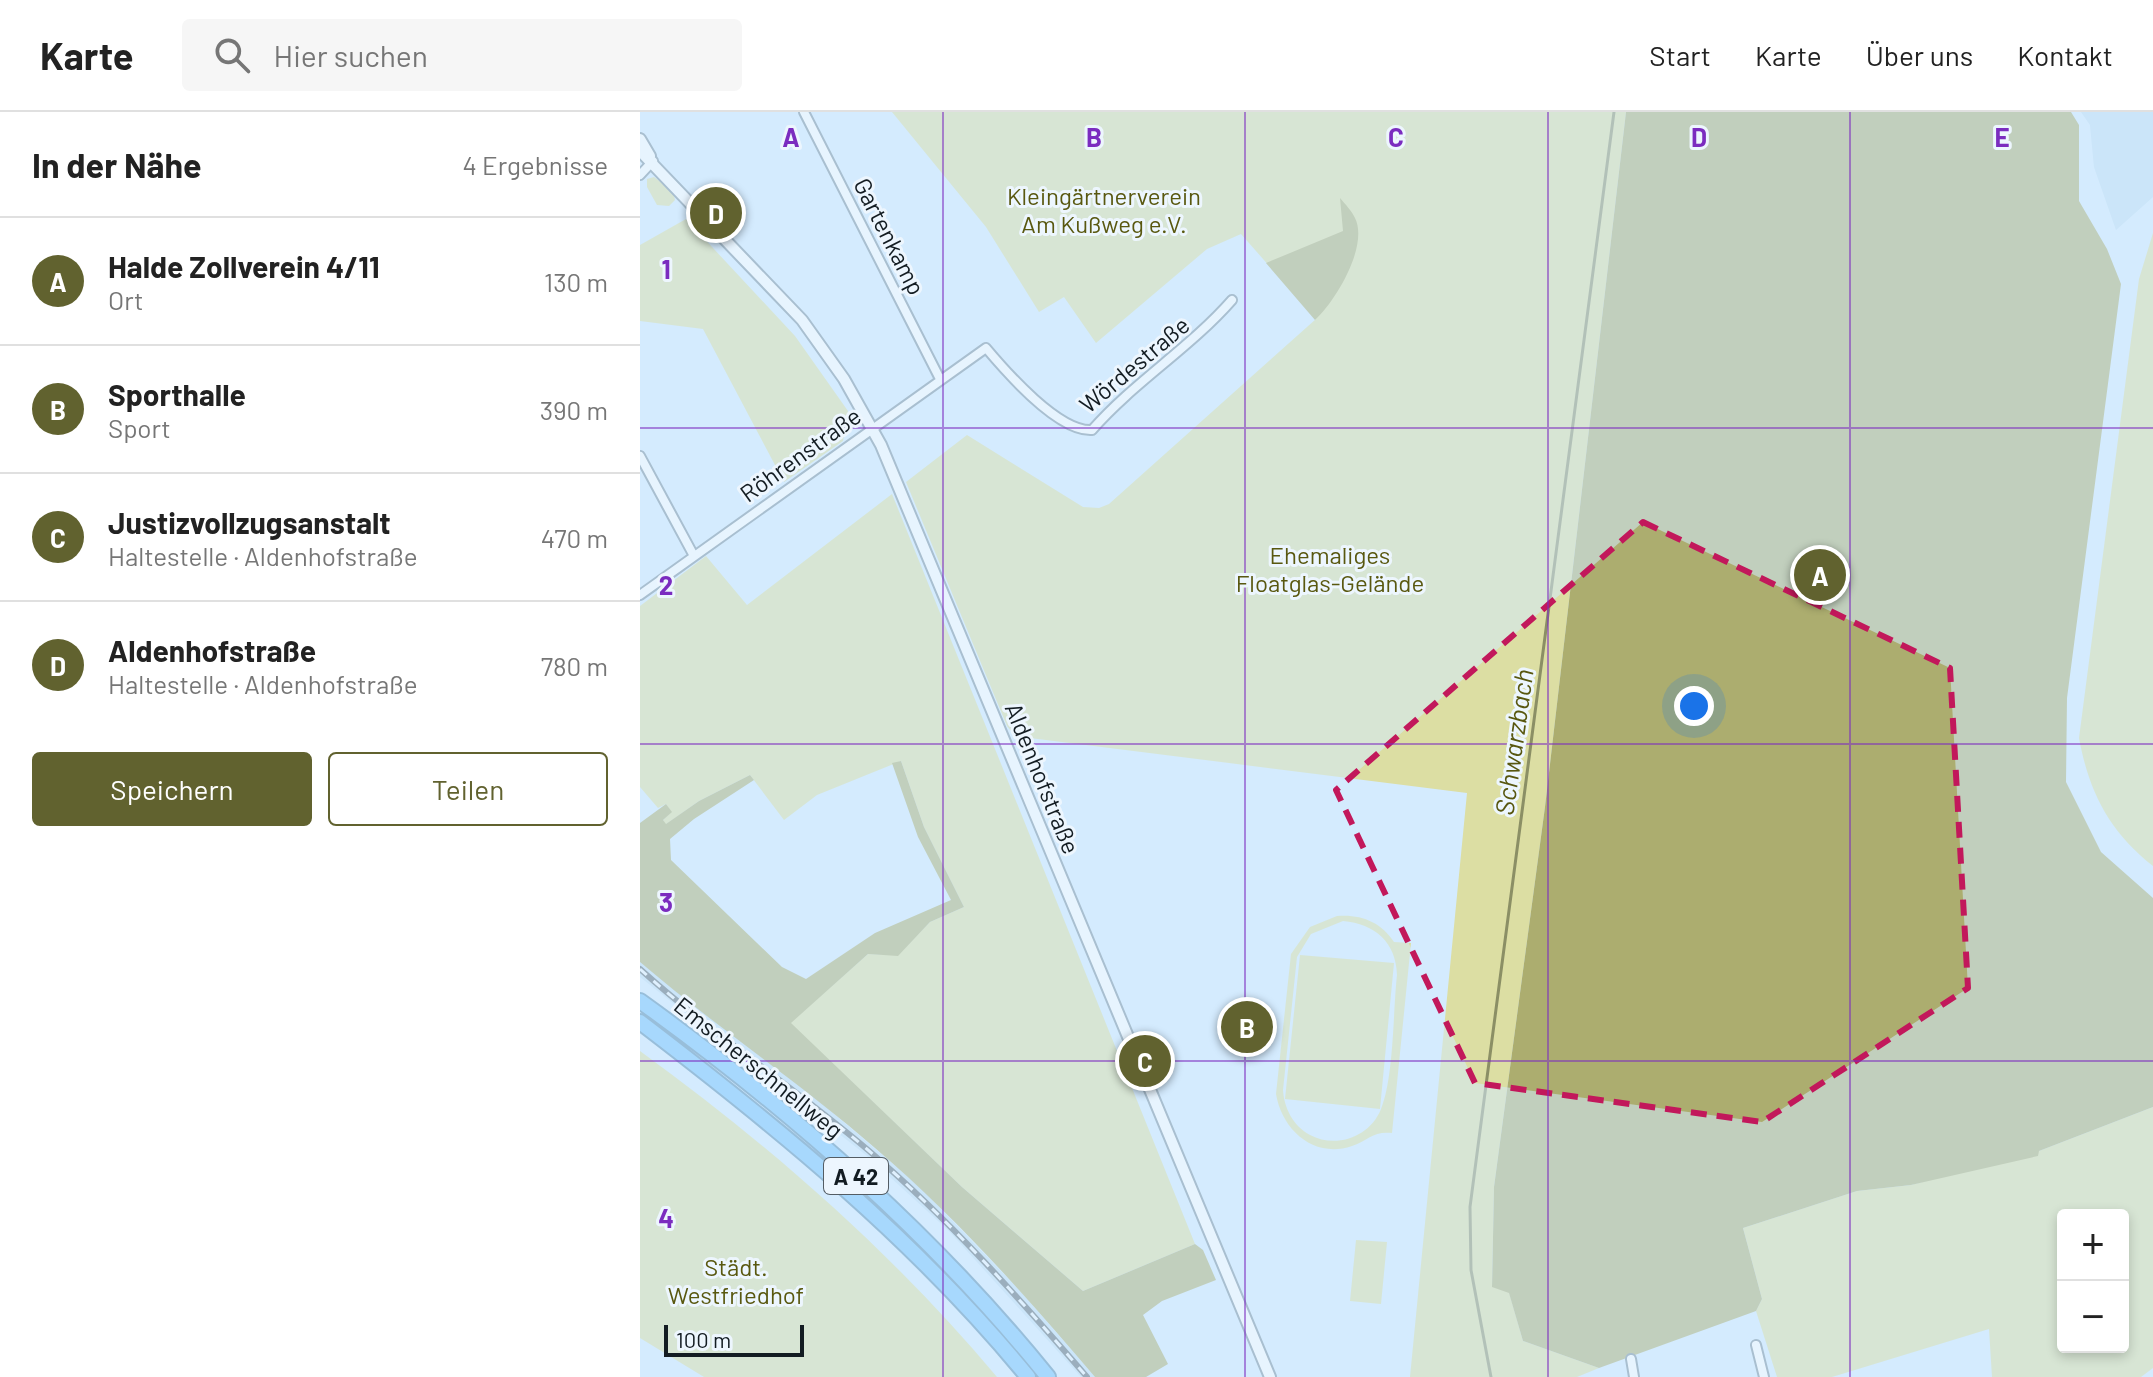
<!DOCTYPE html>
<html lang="de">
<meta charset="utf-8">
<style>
body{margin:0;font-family:Barlow,sans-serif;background:#f6f6f6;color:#222}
.controls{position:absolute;right:24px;bottom:24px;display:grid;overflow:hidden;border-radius:8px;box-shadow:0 4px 12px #0003}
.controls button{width:72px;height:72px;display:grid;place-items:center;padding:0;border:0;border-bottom:2px solid #e0e0e0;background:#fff;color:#222;font:40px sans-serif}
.scale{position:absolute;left:24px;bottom:20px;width:140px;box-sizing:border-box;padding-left:8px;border:4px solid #131c22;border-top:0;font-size:22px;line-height:28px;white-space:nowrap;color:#131c22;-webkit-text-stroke:6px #edf6fe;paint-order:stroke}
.you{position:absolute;left:1054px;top:594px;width:28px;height:28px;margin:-20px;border:6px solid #fff;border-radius:50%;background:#1a73e8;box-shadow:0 0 0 12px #1a73e833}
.badge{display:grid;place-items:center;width:52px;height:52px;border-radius:50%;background:#61622f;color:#fff;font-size:26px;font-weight:700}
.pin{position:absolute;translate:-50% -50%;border:4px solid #fff;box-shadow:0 2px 8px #0006}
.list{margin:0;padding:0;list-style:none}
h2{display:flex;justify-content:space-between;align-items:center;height:104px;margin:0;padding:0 32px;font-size:34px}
h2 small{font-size:26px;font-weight:400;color:#767676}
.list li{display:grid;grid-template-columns:52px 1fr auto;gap:24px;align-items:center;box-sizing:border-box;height:128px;padding:0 32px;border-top:2px solid #e0e0e0}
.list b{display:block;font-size:30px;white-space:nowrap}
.list p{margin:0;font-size:26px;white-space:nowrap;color:#767676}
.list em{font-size:26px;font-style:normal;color:#767676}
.actions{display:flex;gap:16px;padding:24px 32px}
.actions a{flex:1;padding:18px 0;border:2px solid #61622f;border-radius:8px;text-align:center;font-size:28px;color:#61622f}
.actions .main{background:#61622f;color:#fff}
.icon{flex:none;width:44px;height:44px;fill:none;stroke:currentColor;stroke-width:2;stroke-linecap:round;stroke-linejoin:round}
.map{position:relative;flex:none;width:1513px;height:1265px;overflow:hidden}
header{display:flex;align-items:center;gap:48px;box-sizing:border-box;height:112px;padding:0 40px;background:#fff;border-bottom:2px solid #e0e0e0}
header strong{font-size:38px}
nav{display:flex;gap:44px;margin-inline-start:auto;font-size:28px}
.search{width:560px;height:72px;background:#f6f6f6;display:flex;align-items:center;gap:20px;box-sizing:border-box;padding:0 28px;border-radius:8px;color:#767676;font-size:30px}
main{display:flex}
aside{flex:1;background:#fff}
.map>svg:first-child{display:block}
.built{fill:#c0ddf3}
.green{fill:#dcdea3;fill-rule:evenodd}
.forest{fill:#acad6f}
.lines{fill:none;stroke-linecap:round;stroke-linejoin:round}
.stream{stroke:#8b8f65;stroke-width:3}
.minor-casing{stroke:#758a9a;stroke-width:12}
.tertiary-casing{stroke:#758a9a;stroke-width:14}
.motorway-casing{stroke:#5188b0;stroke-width:18}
.minor{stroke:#fff;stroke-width:8}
.tertiary{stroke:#fff;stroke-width:10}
.motorway{stroke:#72c2fc;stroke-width:14}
.rail-casing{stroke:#57656f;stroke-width:6}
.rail{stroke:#edf6fe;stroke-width:3;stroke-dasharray:9;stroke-linecap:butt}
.marked{fill:none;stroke:#c2185b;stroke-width:6;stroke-dasharray:16 10;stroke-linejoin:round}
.grid{fill:none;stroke:#7b2cbf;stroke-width:2;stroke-opacity:0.55}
.labels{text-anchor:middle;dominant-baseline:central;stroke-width:6;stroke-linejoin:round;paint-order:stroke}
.shield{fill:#edf6fe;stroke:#545d64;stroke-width:2}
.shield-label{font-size:22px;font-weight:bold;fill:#131c22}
.park-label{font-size:24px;fill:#595810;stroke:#edf6fe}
.street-label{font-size:24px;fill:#131c22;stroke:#edf6fe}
.water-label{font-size:26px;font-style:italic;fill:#58570f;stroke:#edf6fe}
.grid-label{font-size:26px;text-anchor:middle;font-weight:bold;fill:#7b2cbf;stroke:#edf6fe;stroke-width:6;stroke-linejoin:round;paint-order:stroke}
</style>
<header>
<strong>Karte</strong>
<div class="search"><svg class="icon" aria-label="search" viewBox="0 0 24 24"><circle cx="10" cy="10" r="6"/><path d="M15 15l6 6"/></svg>Hier suchen</div>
<nav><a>Start</a><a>Karte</a><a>Über uns</a><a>Kontakt</a></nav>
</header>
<main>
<aside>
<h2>In der Nähe<small>4 Ergebnisse</small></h2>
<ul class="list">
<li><span class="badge">A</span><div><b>Halde Zollverein 4/11</b><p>Ort</p></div><em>130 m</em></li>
<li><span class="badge">B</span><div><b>Sporthalle</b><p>Sport</p></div><em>390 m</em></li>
<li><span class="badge">C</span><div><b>Justizvollzugsanstalt</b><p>Haltestelle · Aldenhofstraße</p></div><em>470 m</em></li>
<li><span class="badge">D</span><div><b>Aldenhofstraße</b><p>Haltestelle · Aldenhofstraße</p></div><em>780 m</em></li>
</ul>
<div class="actions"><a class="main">Speichern</a><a>Teilen</a></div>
</aside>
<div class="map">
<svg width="1513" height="1265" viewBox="0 0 1513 1265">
<rect width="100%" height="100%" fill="#d4ebfe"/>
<path class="built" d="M1441,0H1513V85L1476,118L1454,55L1450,13Z
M0,850L167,979L280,1075L380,1179L455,1265H441L309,1119L226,1043L0,865Z"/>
<path class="green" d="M252,0H986L905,695L854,1075L852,1174L869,1180L883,1229L959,1256L937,1265H770L827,681L375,624L367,614L266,370L327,323L443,395L459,396L469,392L676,207L601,122L567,137L456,231L424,185L399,200L346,115Z
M14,65L33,79L35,88L29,94L17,93L7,75V67Z
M46,107L155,224L208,299L203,329L144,370L63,217L0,209V133Z
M1513,121V754C1469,719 1449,680 1439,626L1499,167Z
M252,382L555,1132L443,1179L322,1075L150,911L228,842L258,843L290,810L324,795L284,715L261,649L177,683L144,708L110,663L59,689L25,713L23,708L31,700L26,692L18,696L0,675V494L66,444L107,493Z
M697,804C721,802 741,810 754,830L771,831L752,1021C733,1019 729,1028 712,1034C674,1047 642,1018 636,982L651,842L670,815ZM703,809C735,812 756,830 757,863C753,899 754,965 741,997C730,1025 696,1037 670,1023C653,1014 644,996 643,978L657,845L671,822Z
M660,843L754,851L740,997L645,987Z
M0,939C132,1035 252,1140 357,1265H64L0,1226Z
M1513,995V1256L1501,1265H1352L1349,1217L1192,1265H1137L1116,1199L1122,1187L1103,1116L1217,1079L1271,1073L1399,1039ZM1423,1103H1483V1235H1423Z
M716,1128L747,1130L741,1192L710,1189Z"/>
<path class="forest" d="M986,0H1431L1439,13V89L1467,137L1481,172L1427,586L1426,670L1461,740L1513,786V995L1399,1039L1398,1044L1271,1073L1217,1079L1103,1116L1122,1187L1116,1199L959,1256L883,1229L869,1181L852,1175L854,1075L905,695Z
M700,86C705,92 712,99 715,106C729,134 695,190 675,208L626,151L703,119Z
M261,649L284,715L324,795L290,810L258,844L228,842L151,911L322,1075L443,1179L555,1132L563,1138L576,1168L522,1189L503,1203L528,1252L506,1265H455C386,1184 316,1105 235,1036C159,970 76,915 0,850V711L26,692L32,700L23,708L26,712L59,689L110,663L114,668L54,707L30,727L31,748L142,855L166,867L235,821L311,788L278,725L252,651Z"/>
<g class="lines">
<path class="stream" d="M851,1265L831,1158L830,1095L974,0"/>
<g class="minor-casing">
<path id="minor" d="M164,0L300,267
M0,63L13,49
M0,344L54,444
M0,483L346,236C367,261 419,320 452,318C494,270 550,236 592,188
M1116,1233L1124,1265
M991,1247L994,1265"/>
</g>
<g class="tertiary-casing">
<path id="tertiary" d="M0,27L10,44
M0,39L162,208L204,267L241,333L630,1265"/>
</g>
<g class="motorway-casing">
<path id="motorway" d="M0,889C150,997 292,1121 408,1265
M0,910C140,1017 276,1128 388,1265"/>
</g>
<use href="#minor" class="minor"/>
<use href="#tertiary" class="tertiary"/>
<use href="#motorway" class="motorway"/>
<g class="rail-casing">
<path id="rail" d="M0,857C72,922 154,975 228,1038C309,1107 378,1185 447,1265"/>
</g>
<use href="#rail" class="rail"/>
</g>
<path d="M0 0H1513V1265H0ZM1003,410L1310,556L1328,876L1122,1010L835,971L696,678Z" fill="#d4ebfe" fill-opacity=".55" fill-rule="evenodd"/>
<path class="marked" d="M1003,410L1310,556L1328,876L1122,1010L835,971L696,678Z"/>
<path class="grid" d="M303,0V1265M605,0V1265M908,0V1265M1210,0V1265M0,316H1513M0,632H1513M0,949H1513"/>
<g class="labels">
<rect class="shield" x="184" y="1046" width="64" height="36" rx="6"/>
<g class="shield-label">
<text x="216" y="1064">A 42</text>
</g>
<g class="park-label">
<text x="464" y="83">Kleingärtnerverein<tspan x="464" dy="28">Am Kußweg e.V.</tspan></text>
<text x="690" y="442">Ehemaliges<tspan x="690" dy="28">Floatglas-Gelände</tspan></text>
<text x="96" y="1154">Städt.<tspan x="96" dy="28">Westfriedhof</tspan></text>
</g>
<g class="street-label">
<text transform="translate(250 124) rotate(63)">Gartenkamp</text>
<text transform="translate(494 252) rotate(-40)">Wördestraße</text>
<text transform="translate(160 342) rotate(-36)">Röhrenstraße</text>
<text transform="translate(403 666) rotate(68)">Aldenhofstraße</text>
<text transform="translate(119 955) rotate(39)">Emscherschnellweg</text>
</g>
<g class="water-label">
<text transform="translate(873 630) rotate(-82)">Schwarzbach</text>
</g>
</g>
<g class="grid-label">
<text x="151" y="35">A</text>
<text x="454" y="35">B</text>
<text x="756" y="35">C</text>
<text x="1059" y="35">D</text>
<text x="1362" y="35">E</text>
<text x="26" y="167">1</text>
<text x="26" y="483">2</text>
<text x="26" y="800">3</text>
<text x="26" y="1116">4</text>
</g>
</svg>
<div class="controls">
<button>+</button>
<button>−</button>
</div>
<div class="scale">100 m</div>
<div class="you"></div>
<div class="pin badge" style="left:1180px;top:463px">A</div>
<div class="pin badge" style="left:607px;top:915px">B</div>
<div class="pin badge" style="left:505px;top:949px">C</div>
<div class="pin badge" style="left:76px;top:101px">D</div>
</div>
</main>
